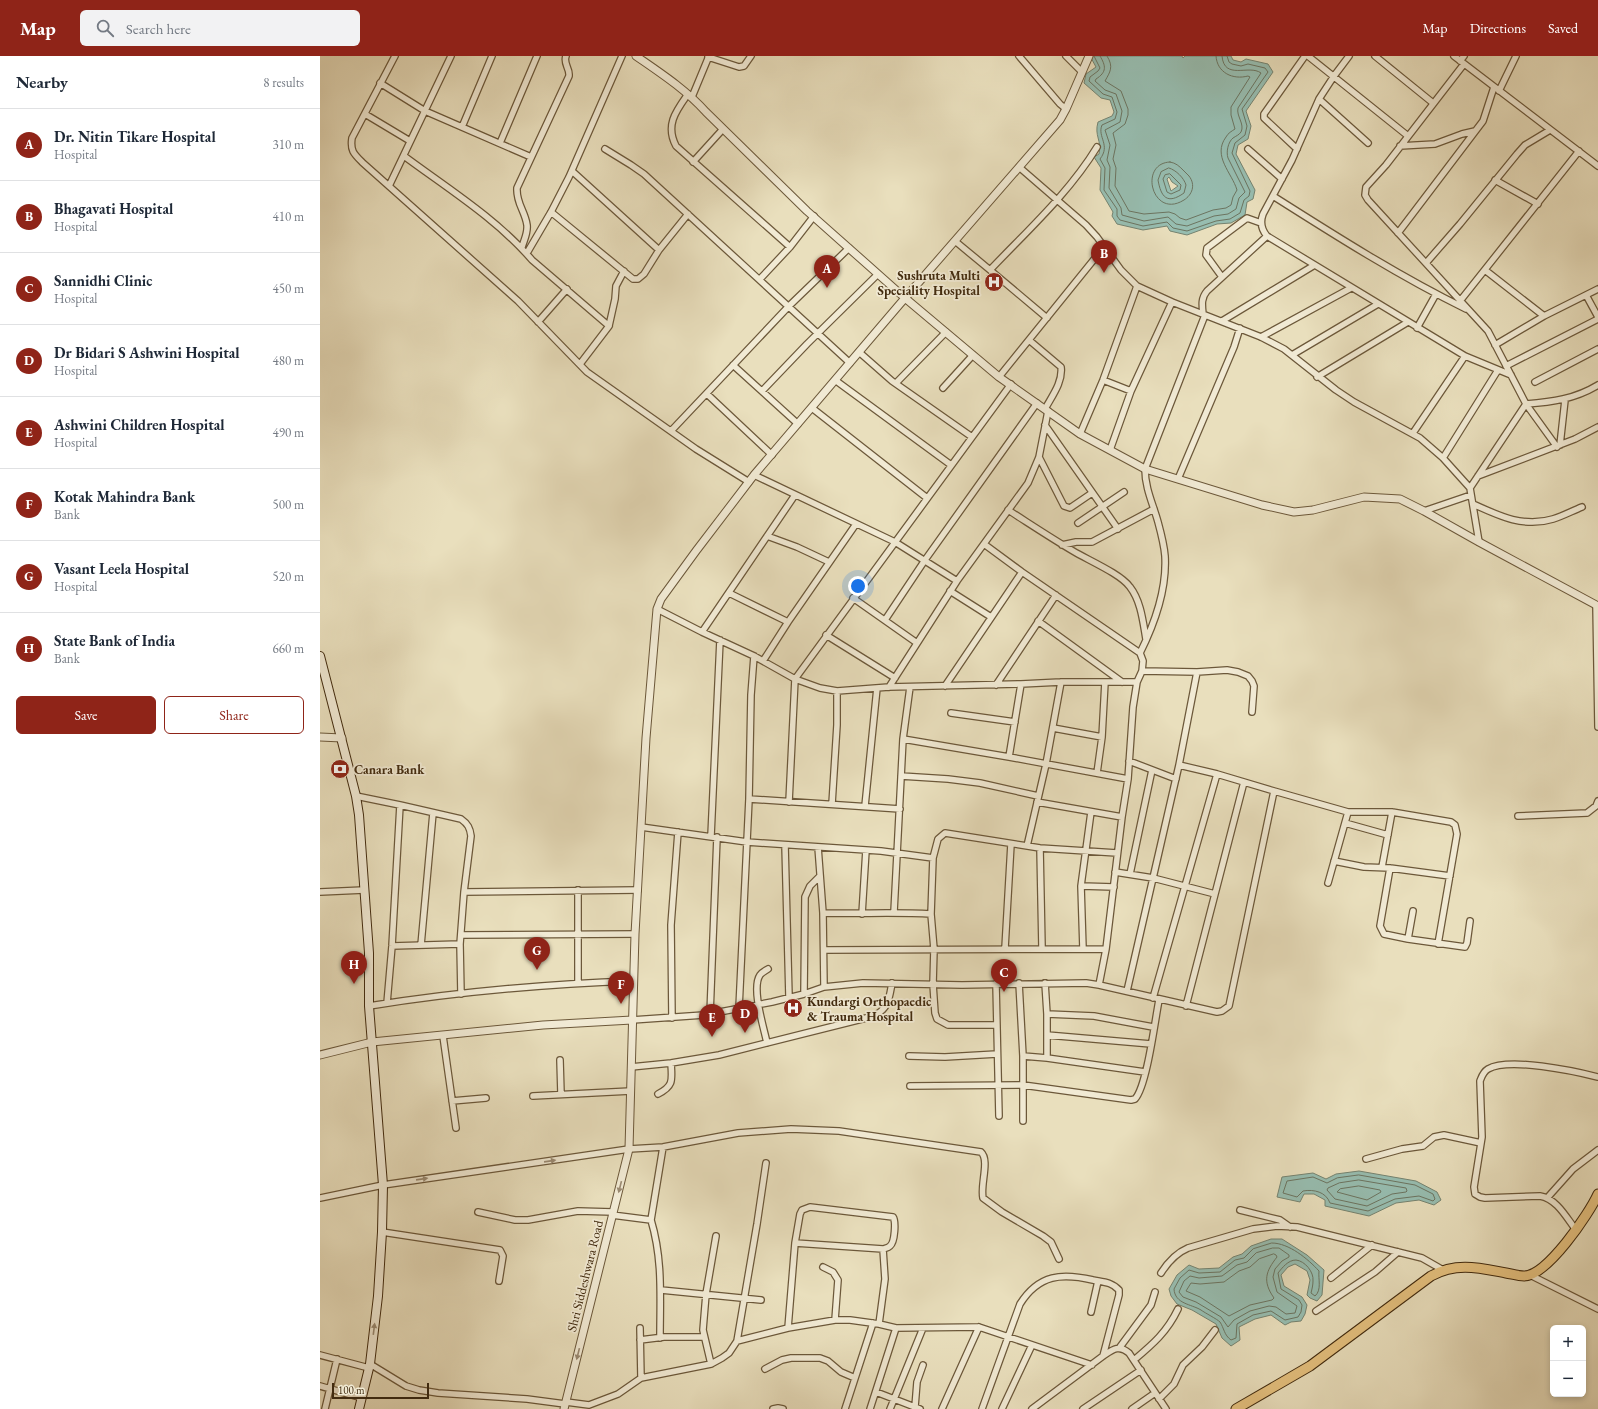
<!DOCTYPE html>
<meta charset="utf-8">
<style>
body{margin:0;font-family:"EB Garamond",serif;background:#f2f2f3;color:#1f2937}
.controls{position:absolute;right:12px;bottom:12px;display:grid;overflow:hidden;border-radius:6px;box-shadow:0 2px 6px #0003}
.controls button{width:36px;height:36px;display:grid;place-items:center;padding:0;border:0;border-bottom:1px solid #e0e1e3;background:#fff;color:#1f2937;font:20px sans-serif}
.scale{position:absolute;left:12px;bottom:10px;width:97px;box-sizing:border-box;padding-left:4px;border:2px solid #422b0f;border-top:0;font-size:11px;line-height:14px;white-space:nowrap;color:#422b0f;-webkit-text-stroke:3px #f1ead4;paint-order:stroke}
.you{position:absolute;left:538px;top:530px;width:14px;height:14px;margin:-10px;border:3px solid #fff;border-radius:50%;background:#1a73e8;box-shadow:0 0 0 6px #1a73e833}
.badge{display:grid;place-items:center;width:26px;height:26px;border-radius:50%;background:#8f2418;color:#fff;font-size:13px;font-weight:700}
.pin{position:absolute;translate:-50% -33px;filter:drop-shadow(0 1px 2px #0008)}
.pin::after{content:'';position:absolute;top:21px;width:14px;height:12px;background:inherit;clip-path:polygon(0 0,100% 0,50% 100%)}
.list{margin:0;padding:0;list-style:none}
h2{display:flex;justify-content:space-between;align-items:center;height:52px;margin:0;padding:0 16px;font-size:17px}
h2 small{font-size:13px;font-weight:400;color:#747a83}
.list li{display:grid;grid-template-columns:26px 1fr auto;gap:12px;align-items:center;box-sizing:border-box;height:72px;padding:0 16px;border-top:1px solid #e0e1e3}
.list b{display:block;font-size:15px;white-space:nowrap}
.list p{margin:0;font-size:13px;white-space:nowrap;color:#747a83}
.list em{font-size:13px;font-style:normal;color:#747a83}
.actions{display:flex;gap:8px;padding:12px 16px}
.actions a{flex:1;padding:9px 0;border:1px solid #8f2418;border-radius:6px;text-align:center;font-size:14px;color:#8f2418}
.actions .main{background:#8f2418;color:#fff}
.icon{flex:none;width:22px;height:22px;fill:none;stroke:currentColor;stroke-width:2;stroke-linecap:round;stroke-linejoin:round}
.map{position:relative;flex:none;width:1278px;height:1353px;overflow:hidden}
header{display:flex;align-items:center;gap:24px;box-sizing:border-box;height:56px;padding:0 20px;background:#8f2418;color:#fff}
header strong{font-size:19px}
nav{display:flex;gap:22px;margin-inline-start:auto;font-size:14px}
.search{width:280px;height:36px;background:#f2f2f3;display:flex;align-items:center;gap:10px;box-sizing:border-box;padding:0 14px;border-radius:6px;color:#747a83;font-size:15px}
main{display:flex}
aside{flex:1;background:#fff}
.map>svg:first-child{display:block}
.water{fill:#97bdb0;stroke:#758370;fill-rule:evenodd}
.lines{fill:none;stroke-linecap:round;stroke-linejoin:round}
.shore{stroke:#6c7460;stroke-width:1}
.minor-casing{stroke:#6c583a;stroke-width:8}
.tertiary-casing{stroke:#6c583a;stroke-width:9}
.secondary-casing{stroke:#422b0f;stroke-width:10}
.primary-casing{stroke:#422b0f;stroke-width:11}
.minor{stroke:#f1ead4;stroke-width:5.5}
.tertiary{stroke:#f1ead4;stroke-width:7}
.secondary{stroke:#f1ead4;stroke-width:8}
.primary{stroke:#e4c07e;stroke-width:9}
.oneway{fill:#9a8a72}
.labels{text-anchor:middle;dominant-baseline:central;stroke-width:3.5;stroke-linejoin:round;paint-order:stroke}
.poi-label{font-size:13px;font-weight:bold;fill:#422b0f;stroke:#f1ead4;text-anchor:start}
.street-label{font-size:13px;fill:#422b0f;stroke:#f1ead4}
</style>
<header>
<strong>Map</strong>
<div class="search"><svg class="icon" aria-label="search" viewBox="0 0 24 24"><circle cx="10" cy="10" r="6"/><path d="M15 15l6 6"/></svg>Search here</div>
<nav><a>Map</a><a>Directions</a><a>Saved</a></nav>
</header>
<main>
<aside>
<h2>Nearby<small>8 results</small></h2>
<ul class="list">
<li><span class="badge">A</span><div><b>Dr. Nitin Tikare Hospital</b><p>Hospital</p></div><em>310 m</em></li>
<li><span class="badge">B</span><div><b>Bhagavati Hospital</b><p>Hospital</p></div><em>410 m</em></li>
<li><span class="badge">C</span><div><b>Sannidhi Clinic</b><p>Hospital</p></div><em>450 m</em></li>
<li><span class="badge">D</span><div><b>Dr Bidari S Ashwini Hospital</b><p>Hospital</p></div><em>480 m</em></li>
<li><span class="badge">E</span><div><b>Ashwini Children Hospital</b><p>Hospital</p></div><em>490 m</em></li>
<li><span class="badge">F</span><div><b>Kotak Mahindra Bank</b><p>Bank</p></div><em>500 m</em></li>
<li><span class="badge">G</span><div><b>Vasant Leela Hospital</b><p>Hospital</p></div><em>520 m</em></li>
<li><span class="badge">H</span><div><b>State Bank of India</b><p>Bank</p></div><em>660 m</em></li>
</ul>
<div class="actions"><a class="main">Save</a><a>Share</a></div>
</aside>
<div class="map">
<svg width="1278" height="1353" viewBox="0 0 1278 1353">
<rect width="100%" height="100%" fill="#e9dfbd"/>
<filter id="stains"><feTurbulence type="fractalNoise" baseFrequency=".005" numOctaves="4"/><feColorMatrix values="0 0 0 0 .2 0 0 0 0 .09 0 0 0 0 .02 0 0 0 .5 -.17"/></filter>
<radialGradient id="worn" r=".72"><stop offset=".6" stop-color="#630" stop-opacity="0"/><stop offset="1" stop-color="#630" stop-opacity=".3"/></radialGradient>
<path class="water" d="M770,0H862L863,2L865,0H911L913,4L921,6L926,3L948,8L953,16L926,55L931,70L928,83L918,89L916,98L935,134L933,143L927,146L925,159L911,167L897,168L867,179L850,175L847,170L823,174L797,168L792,160L793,156L780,134L781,112L774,101L779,98C782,84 774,80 778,66L792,60L794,56L790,44L781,42L764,27L766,18L776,11ZM849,121L852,126L858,130L851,135L847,123Z
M1039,1115L1096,1125L1117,1136L1121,1144L1114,1149L1099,1144L1076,1147L1049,1160L1005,1150V1144L994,1138H984L980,1146L957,1141L962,1121L993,1117L1006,1123L1016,1118Z
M951,1183H962L987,1199L1004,1214L1002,1239L997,1245L990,1242L987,1239L990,1224L987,1215L975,1208L968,1211L961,1219L964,1230L982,1241L987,1249L985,1258L981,1265L971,1266L965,1269L951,1259L935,1263L919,1271L920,1284L911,1290L902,1282L896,1268L872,1254L857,1248L851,1240L849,1233L857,1219L869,1209L879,1213L899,1212L913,1201L922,1198L931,1190Z"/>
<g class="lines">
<path class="shore" d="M774,0L780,12L778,15L770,21L769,25L783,38L792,41L797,56L795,63L782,69C777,81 791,89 780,103L785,112L784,134L797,153V160L800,164L823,170L847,166L853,172L867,175L896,165L910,163L920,157L924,144L929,140L930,135L912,97L915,87L925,79L927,70L922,53L948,16L945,12L928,8L921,10L912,8L909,6L907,0
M780,0C786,10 787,16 776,23L775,25L785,34L796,38L802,55L800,66L785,74L790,89L787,104L790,111L789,132L801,152L802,159L824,165L848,161L856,168L867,170L894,160L908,158L916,153L919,142L925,136L908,102C906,96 908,86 913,82C916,80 919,79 921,76C925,68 916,60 918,52L941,17C929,8 904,25 902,0
M787,0C794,11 790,16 785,25L801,35L808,53V59L805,68L793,77L796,89L793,103L796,112L795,130L809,155L824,158L849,156L855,158L860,162L866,164L893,154L906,152L911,149L913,141L917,134C912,117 892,100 906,81C908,77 912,75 915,73L911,59V51L930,21L928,20C913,24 897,17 896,0
M850,106C856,107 859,110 863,114C865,116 867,118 869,120C876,129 872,139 864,144C832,164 818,107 850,106Z
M849,112C856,114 864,122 866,129L864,137C847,149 841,141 838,124L841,116Z
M850,118L861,129L860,134L851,138L847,136L843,123L845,119Z
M1039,1119L1095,1129L1113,1138L1115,1143L1113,1145L1099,1140L1075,1143L1048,1155L1010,1147C1006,1136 994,1133 983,1135L977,1141L963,1137L967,1125L993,1121L1007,1127L1017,1122Z
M1039,1124L1086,1132L1087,1135L1086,1136L1072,1138L1047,1150L1015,1143L1007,1134L1008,1132L1019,1127Z
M1039,1130L1060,1134L1061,1136L1047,1144L1017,1136L1020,1133Z
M952,1187C969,1187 988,1203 999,1215C998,1223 1002,1234 995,1240L991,1237C992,1233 993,1229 993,1225C994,1216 985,1205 976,1204C968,1204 962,1212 958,1217L961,1233L979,1244L982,1249L981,1256L978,1261L965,1264L951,1255L933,1259L917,1268L916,1282L911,1284C904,1279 904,1272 900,1266C897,1263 885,1257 881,1254C871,1248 855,1248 854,1233L860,1222L869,1214L879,1217L900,1216L915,1204L924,1202L933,1193Z
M953,1192H959L969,1199V1201L962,1205L955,1213L953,1221L957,1236L977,1250L975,1257L966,1258L956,1251L949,1250L930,1255L914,1264L908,1271L901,1261L876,1246L863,1241L859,1236L864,1225L870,1220L879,1222L902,1220L917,1209L927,1206L936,1197Z
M954,1198L956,1199L957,1201C946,1215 942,1225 954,1242L952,1244L930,1249L909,1260L880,1241L866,1235L871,1227L880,1228L904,1226L919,1215L930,1211L939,1203Z"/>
<g class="minor-casing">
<path id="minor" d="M75,0L32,82C30,95 34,98 43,107L198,245L267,316L376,393L429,426
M699,0L740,48L746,53
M746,0L762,16
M988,0L1088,80
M1029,0L1014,20L999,43L1048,87
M1055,0L1113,47
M1134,0L1278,110
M388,1L419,11L424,10L431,0
M1140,5L1144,0
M1144,8L1066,109L1046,131L1045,139L1048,144L1168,275L1206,348C1232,346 1255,343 1278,329
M60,27L105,55L211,101
M1179,35L1196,0
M368,38C356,55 345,69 356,90L470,191
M372,41L389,0
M999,43L972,104L943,158C940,166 941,173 947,180L1145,300L1093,377
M45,58L90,85
M142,71L172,0
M180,87L217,0
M1080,90L1115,88L1142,78L1155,75
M285,93L311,109L324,118L530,307
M928,93L962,123
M977,93L944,62V58L985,0
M84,100C127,132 177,163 212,204L289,270
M373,106L403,73
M699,111L766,169L777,181L801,214L817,230L852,246L941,281L964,293L1016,334L1034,346L1100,382L1123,402L1150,432L1206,348L1237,391
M252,115L339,194
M1175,124L1218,148
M69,130L131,0
M953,140C1016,180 1079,220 1146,253
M231,156L313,223H318L324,218L339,194L368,158
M1078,177L1163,65L1174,31
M635,185L670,214C707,175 749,137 777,91
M202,191C204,184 208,177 207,169C205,155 196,147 197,132L249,20C250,12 243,8 246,0
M207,197L231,156L249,121L302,0
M1106,207L1140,168L1197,98L1205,89L1230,74
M670,214L727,262
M1165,214L1224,260L1175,289
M902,221L886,199L887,192L927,162L941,167
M440,223L470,191L494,160
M1266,239L1278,261
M1140,245L1259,95
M883,258C882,249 881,242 887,235L947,180
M1224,260L1278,233
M902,265L993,210
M218,266L247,233
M1097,272L1116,238
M941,281L1031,232
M709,284L741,311C743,326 732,340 725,353
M539,296L572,325L652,381
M972,299L1058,248
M1145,300L1191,319
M260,308L289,270L295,243L296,230L304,215
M413,309L478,368
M1186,310L1278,263
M679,321L784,191
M997,321L1088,266
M515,324L631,409
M783,324L811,335
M1215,326L1278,293
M576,327L626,276
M623,332L653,299
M443,334L487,288L558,218
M387,338L452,399
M492,352L607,442
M725,369L798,473
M351,375L469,250L529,192
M760,378L783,324L817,230
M1240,389L1245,344
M790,394L811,335L852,246
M719,401L744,450L750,452L772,437
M1123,402L1178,314
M434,419L575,486L637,525L569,631
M1158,420L1255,383L1278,371
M858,423L914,291L920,272
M1150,432L1159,486
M1153,448C1179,460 1204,472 1233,463C1243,460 1252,455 1262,451
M688,454C710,468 731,482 753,495C768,504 801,518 810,531C821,545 823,566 826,583
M1104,455L1151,439
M758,467L804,436
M447,480L477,491L509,506
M664,488L702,516L820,597L823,605L822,615L817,626L813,651L808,723L802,761L786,893L779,929
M742,489L756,486H772L834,453
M637,525L708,427L719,401L728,355
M630,535L671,561
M409,537L468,566
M533,542L597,587
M1276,549L1278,671
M337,553L382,576L434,600L475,623L500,632L517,635L569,631L701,628L741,626H817
M565,564L605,504L717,347
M718,565L802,626
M382,576L475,439
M506,579L575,622
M820,597C835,567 847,534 845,500C844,488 841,477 838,466C833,448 825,432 825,413L885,259
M443,605L468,566L536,468
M822,615L877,616L907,614L918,616L928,620L932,625L934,630L932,656
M676,629L736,539
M625,630L702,516
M631,657L695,666
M733,672L782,681
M583,683L689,701L808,723
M689,701L701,628
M809,705L856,723
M777,717L782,681L785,626
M581,720L628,723L660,727L718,740
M954,735L1028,756H1072L1131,766L1135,769L1137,778L1118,888
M36,740L80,749L72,890L67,947
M429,743L580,753
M469,746L475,623L691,328
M717,746L802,761
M512,748L517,669V635
M545,750L557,632
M1198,760L1267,757L1276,750L1278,745
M1025,767L1068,779
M321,771L427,786L561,795L613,802
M391,780L400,584
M465,789L469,941
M707,790L726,708L741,626
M498,791L503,857
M720,792L722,892
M1014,805L1044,811L1070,812L1130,820
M1062,811L1072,756
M1070,812L1060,870L1064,878L1088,883L1145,891L1147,887L1150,865
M795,816L833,822L895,838
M810,818L832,714
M1008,827L1028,756
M761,830L794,831
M258,834V927
M0,836L44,834
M144,836L318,834
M574,856L583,683L590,631
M542,858L546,794
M141,879L315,878
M1088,883L1093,855
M140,888L141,938
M101,889L113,757
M72,890L140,888L144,836L151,780C150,772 148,768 141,763L80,749
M685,892L691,788
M763,893L761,830L771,756
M504,894L786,893
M699,927L703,1000V1065
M725,927L727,958V1002L825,1016
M676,928L679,1060
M504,931L503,857C539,858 575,856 611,858
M807,935L859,709L877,616
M484,938L485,841L490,830L500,820
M833,942L897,718
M49,950C137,936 226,928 314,925
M866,950L924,726
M419,952L429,743L431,639L434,600
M390,958L397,781
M727,958L774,960L833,971
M352,962L351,869L358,776
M312,964L384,959L452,946L484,938L504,931L543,927L642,929L766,927L779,929L897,956L902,955L909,950L954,735L897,718L859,709
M677,969H628L617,963L615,957L613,928L614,893L611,858L613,802L618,783L625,777L720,792L797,797
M727,979L831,988
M123,980L136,1072
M447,987C444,972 431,932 440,919C442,916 445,915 448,913
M589,1000L625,1001L677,998
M703,1000L727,1002
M240,1004L241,1038
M311,1011L351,1007L399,999L554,960C569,952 569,943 572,927
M590,1030L703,1029L811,1044L815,1043C827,1030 835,964 839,944
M338,1038C354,1030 352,1024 351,1007
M213,1040L311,1035
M132,1045L166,1042
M1046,1103L1082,1093L1103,1090L1114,1081L1124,1079L1161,1087
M1228,1141L1253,1113L1278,1094
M0,1142L63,1129L309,1093L343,1091L418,1077L471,1073L519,1075L661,1096C670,1104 660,1129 663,1142L682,1156L723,1180L731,1186L739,1203
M920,1154L960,1164L970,1171
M158,1156L195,1164H208L258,1155L293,1156
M292,1159L331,1164C343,1204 340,1241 340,1282
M331,1164L343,1091
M1256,1174C1246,1161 1237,1143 1220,1140L1165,1142L1160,1141L1155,1138L1154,1131L1162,1081L1160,1025C1162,1020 1163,1016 1168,1013C1189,1001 1254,1015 1278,1021
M62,1176L180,1194L183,1200L179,1225
M475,1187L563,1193L565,1223L559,1268
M503,1211L513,1216L518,1224L515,1264
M841,1217C848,1206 856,1197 868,1192L933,1173L957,1170L977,1171L1102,1202L1123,1214
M1210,1219L1278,1253
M1011,1222L1052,1189
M341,1234L441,1244
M996,1255L1055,1216L1078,1196
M771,1256L778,1225
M320,1272L321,1322
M468,1272L475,1187L480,1158L482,1154L490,1151L573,1161C576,1165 575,1186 570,1190C568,1192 566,1192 563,1193
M320,1284L344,1281H384
M417,1285L468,1272L515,1264H530L559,1268L576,1272L659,1271L772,1309
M800,1291L831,1249L835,1236
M0,1299L49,1312
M814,1304C833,1288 847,1276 858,1253
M50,1308L86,1330L99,1334L118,1337L207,1343L245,1348
M391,1308L383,1274L386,1238L396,1180
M445,1313L462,1304L471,1302H500L508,1305L521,1316L535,1322
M0,1330L42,1342
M556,1336L600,1353
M839,1343L854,1328L863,1309L882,1291L895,1274
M246,1346L269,1349L298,1338L321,1322L391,1308L402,1302L409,1297L417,1285L437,1168L446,1107
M595,1351L597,1326L603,1309
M5,1353L17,1303
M453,1353L458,1352L463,1353
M525,1353L553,1267
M550,1353L576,1272
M570,1353L603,1272
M622,1353L659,1271
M662,1353L700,1248C719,1218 742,1217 773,1224C783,1226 792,1226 799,1234V1239L783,1300
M682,1353L712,1289
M712,1353L783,1300C792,1294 799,1288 809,1297L846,1353
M763,1353L821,1314
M812,1353L835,1337"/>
</g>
<g class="tertiary-casing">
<path id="tertiary" d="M316,0C342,18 365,33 386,56L487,155L585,242L679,321L760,378L825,413L942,449L974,456L993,454L1044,441L1080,443L1104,455L1159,486L1278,550
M0,681L22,682
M0,999L52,986L223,969L312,964
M244,1353L309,1093L315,878L326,682L337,553L341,543L376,495L434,419L579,249L740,64L746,53L769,0"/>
</g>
<g class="secondary-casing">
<path id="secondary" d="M0,600L36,740L39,759L49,897V950L63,1129L62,1176L58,1240L50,1308L39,1353"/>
</g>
<g class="primary-casing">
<path id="primary" d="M916,1353L990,1310L1111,1220C1137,1206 1159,1212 1186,1217C1192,1218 1198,1220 1204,1220C1227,1220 1269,1158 1278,1138"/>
</g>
<use href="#minor" class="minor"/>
<use href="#tertiary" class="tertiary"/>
<use href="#secondary" class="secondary"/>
<use href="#primary" class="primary"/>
</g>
<defs><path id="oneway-solid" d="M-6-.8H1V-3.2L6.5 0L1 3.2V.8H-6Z"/></defs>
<g class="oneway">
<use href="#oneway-solid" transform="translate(230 1105) rotate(-8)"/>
<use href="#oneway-solid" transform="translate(102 1123) rotate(-8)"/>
<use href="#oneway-solid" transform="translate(300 1131) rotate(104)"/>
<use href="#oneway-solid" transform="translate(54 1273) rotate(-83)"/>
<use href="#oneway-solid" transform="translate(258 1298) rotate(104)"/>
</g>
<defs>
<g id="hospital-disc" transform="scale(1)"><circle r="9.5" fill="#8f2418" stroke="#f1ead4"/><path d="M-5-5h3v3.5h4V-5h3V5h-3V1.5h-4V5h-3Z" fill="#fff"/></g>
<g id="bank-disc" transform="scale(1)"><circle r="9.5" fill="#8f2418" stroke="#f1ead4"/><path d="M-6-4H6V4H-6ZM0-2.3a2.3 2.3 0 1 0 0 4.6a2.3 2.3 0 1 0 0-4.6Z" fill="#fff"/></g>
</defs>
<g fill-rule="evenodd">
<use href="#hospital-disc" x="674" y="226"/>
<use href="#bank-disc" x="20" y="713"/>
<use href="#hospital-disc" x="473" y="952"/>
</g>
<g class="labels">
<g class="poi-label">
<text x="660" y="219" text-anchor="end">Sushruta Multi<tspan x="660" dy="15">Speciality Hospital</tspan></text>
<text x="34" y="713">Canara Bank</text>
<text x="487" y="945">Kundargi Orthopaedic<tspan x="487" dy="15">&amp; Trauma Hospital</tspan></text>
</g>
<g class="street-label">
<text transform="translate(265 1220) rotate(-76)">Shri Siddeshwara Road</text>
</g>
</g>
<rect width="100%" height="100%" filter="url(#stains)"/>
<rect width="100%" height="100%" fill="url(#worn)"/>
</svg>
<div class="controls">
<button>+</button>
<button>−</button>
</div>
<div class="scale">100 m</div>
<div class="you"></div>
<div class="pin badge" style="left:507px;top:232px">A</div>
<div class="pin badge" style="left:784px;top:217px">B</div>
<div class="pin badge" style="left:684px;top:936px">C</div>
<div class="pin badge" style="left:425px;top:977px">D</div>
<div class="pin badge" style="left:392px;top:981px">E</div>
<div class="pin badge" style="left:301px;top:948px">F</div>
<div class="pin badge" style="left:217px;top:914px">G</div>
<div class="pin badge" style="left:34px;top:928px">H</div>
</div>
</main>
